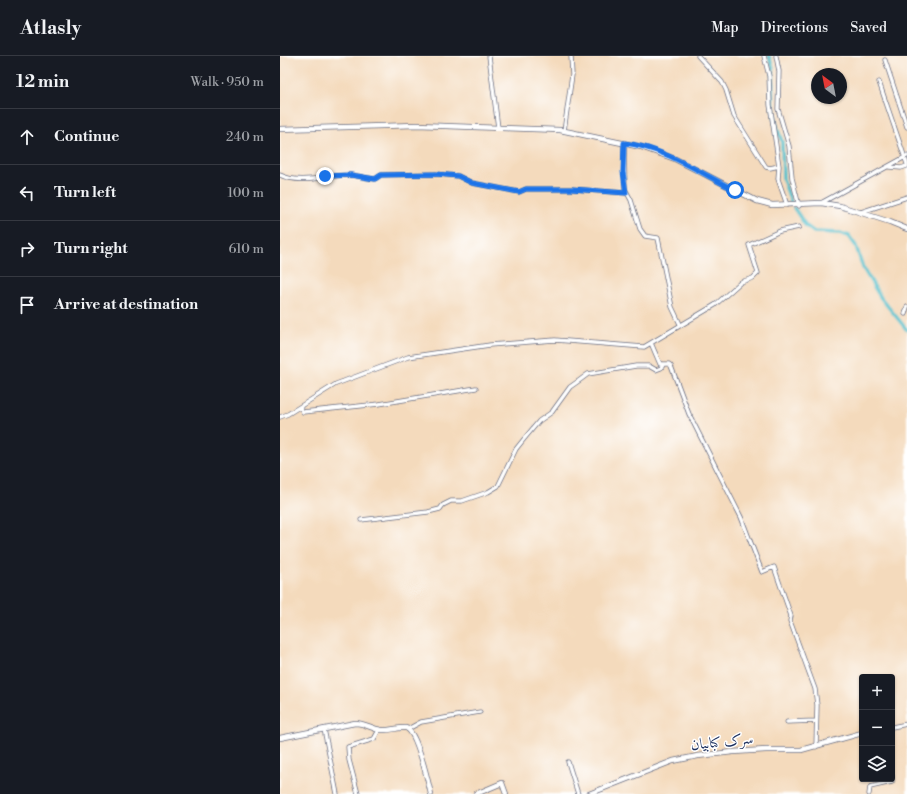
<!DOCTYPE html>
<meta charset="utf-8">
<style>
body{margin:0;font-family:"Libre Bodoni",Amiri,serif;background:#242831;color:#f1f3f6}
.controls{position:absolute;right:12px;bottom:12px;display:grid;overflow:hidden;border-radius:4px;box-shadow:0 1px 3px #0004}
.controls button{width:36px;height:36px;display:grid;place-items:center;padding:0;border:0;border-bottom:1px solid #363941;background:#171b24;color:#f1f3f6;font:20px sans-serif}
.compass{position:absolute;left:531px;top:12px;width:36px;height:36px;border-radius:50%;background:#171b24;box-shadow:0 1px 3px #0004;rotate:328deg}
.stop{position:absolute;width:12px;height:12px;margin:-9px;border:3px solid #1a73e8;border-radius:50%;background:#fff}
.stop.end{background:#1a73e8;border-color:#fff;box-shadow:0 1px 4px #0008}
.list{margin:0;padding:0;list-style:none}
h2{display:flex;justify-content:space-between;align-items:center;height:52px;margin:0;padding:0 16px;font-size:17px}
h2 small{font-size:13px;font-weight:400;color:#9ea1a6}
.list li{display:grid;grid-template-columns:26px 1fr auto;gap:12px;align-items:center;box-sizing:border-box;height:56px;padding:0 16px;border-top:1px solid #363941}
.list b{display:block;font-size:15px;white-space:nowrap}
.list em{font-size:13px;font-style:normal;color:#9ea1a6}
.icon{flex:none;width:22px;height:22px;fill:none;stroke:currentColor;stroke-width:2;stroke-linecap:round;stroke-linejoin:round}
.map{position:relative;flex:none;width:627px;height:738px;overflow:hidden}
header{display:flex;align-items:center;gap:24px;box-sizing:border-box;height:56px;padding:0 20px;background:#171b24;border-bottom:1px solid #363941}
header strong{font-size:19px}
nav{display:flex;gap:22px;margin-inline-start:auto;font-size:14px}
main{display:flex}
aside{flex:1;background:#171b24}
.map>svg:first-child{display:block}
.lines{fill:none;stroke-linecap:round;stroke-linejoin:round}
.canal{stroke:#53c0cc;stroke-width:3.5}
.minor-casing{stroke:#676b7f;stroke-width:5}
.tertiary-casing{stroke:#676b7f;stroke-width:6}
.minor{stroke:#fff;stroke-width:3.5}
.tertiary{stroke:#fff;stroke-width:4.5}
.route{stroke:#1a73e8;stroke-width:5}
.labels{text-anchor:middle;dominant-baseline:central;stroke-width:3;stroke-linejoin:round;paint-order:stroke}
.street-label{font-size:15px;fill:#1b2f5e;stroke:#fff}
</style>
<header>
<strong>Atlasly</strong>
<nav><a>Map</a><a>Directions</a><a>Saved</a></nav>
</header>
<main>
<aside>
<h2>12 min<small>Walk · 950 m</small></h2>
<ul class="list">
<li><svg class="icon" aria-label="ahead" viewBox="0 0 24 24"><path d="M12 20V5M6 11l6-6 6 6"/></svg><div><b>Continue</b></div><em>240 m</em></li>
<li><svg class="icon" aria-label="left" viewBox="0 0 24 24"><path d="M17 20v-9H6M10 6l-5 5 5 5"/></svg><div><b>Turn left</b></div><em>100 m</em></li>
<li><svg class="icon" aria-label="right" viewBox="0 0 24 24"><path d="M7 20v-9h11M14 6l5 5-5 5"/></svg><div><b>Turn right</b></div><em>610 m</em></li>
<li><svg class="icon" aria-label="arrive" viewBox="0 0 24 24"><path d="M6 21V4h12l-3 4 3 4H6"/></svg><div><b>Arrive at destination</b></div></li>
</ul>
</aside>
<div class="map">
<svg width="627" height="738" viewBox="0 0 627 738">
<rect width="100%" height="100%" fill="#fff"/>
<filter id="ink" filterUnits="userSpaceOnUse"><feTurbulence type="fractalNoise" baseFrequency=".025" numOctaves="2"/><feDisplacementMap in="SourceGraphic" scale="8" xChannelSelector="R" yChannelSelector="G"/><feConvolveMatrix kernelMatrix="1 2 1 2 8 2 1 2 1" color-interpolation-filters="sRGB"/></filter>
<filter id="wash" filterUnits="userSpaceOnUse"><feTurbulence type="fractalNoise" baseFrequency=".012" numOctaves="4" result="noise"/><feDisplacementMap in="SourceGraphic" scale="16" xChannelSelector="R" yChannelSelector="G"/><feGaussianBlur stdDeviation="0.9" result="paint"/><feColorMatrix in="noise" values="0 0 0 0 0 0 0 0 0 0 0 0 0 0 0 0 0 1.4 0 .05"/><feComposite in="paint" operator="in"/></filter>
<g filter="url(#wash)">
<rect width="100%" height="100%" fill="#f4dabc"/>
<g class="lines">
<path class="canal" d="M489,0L493,13L492,45L496,68L502,86L503,123L511,146
M514,152L526,170L534,176L560,177L569,180L576,190L583,212L601,242L627,274"/>
</g>
</g>
<g filter="url(#ink)">
<g class="lines">
<g class="minor-casing">
<path id="minor" d="M209,0L218,72
M418,0L442,26L446,34L454,60L486,111L490,112L499,110
M484,0L489,20L490,49L499,110L498,123L507,149
M496,0L499,15L498,53L509,90L512,122L519,150
M605,4L627,71
M599,26L627,108
M284,75L292,19L291,0
M344,87L345,133L351,144L360,173L365,180L378,182L392,251L400,268
M609,111L621,112L627,110
M0,119C20,129 48,119 70,119C78,120 87,122 95,123L101,119L156,118L178,120L192,127L239,136L246,133H292L346,137
M541,147L627,100
M581,156L627,141
M625,258L627,251
M371,287L380,308H389L391,310L409,358L461,461L482,516L494,511L511,560L510,565L535,633L537,649L536,691
M20,351L23,356L99,348L196,332
M0,361L8,358L56,328L128,301L210,289L275,284L364,291L435,249L461,226L473,222L478,217L469,189L500,175L519,171
M81,464L148,456L160,453L163,449L171,445H182L208,436L218,430L236,393L244,383L259,365L272,356L290,331L300,324L308,318L356,310H369L376,314L381,312L383,309
M507,666L536,665
M612,671L627,668
M44,673L57,738
M128,673L141,666L200,656
M288,706L298,738
M78,738L69,704L68,691L94,683L99,674
M589,738L590,731L612,726V720"/>
</g>
<g class="tertiary-casing">
<path id="tertiary" d="M0,73L137,69L280,74L361,91L395,103L477,145L492,149L541,147L560,150L610,166L627,173
M0,682L75,667C85,667 92,673 101,674C108,675 121,671 126,672C137,676 148,726 151,738
M196,738L222,727L226,738
M309,738L393,705L418,700L453,696L486,694H521L582,677"/>
</g>
<use href="#minor" class="minor"/>
<use href="#tertiary" class="tertiary"/>
</g>
</g>
<g class="lines" filter="url(#ink)">
<path class="route" d="M45,120L71,119L95,123L101,119L156,118L178,120L192,127L239,136L246,133H292L346,137L343,116L344,87C383,91 420,117 455,134"/>
</g>
<g class="labels">
<g class="street-label">
<text transform="translate(442 686) rotate(-6)">سرک کبابیان</text>
</g>
</g>
</svg>
<div class="controls">
<button>+</button>
<button>−</button>
<button><svg class="icon" aria-label="layers" viewBox="0 0 24 24"><path d="M12 4l9 5-9 5-9-5zM3 14l9 5 9-5"/></svg></button>
</div>
<svg class="compass" viewBox="-18 -18 36 36"><path d="M0-13l5 13h-10z" fill="#e53935"/><path d="M0 13l5-13h-10z" fill="#9ea1a6"/></svg>
<div class="stop" style="left:455px;top:134px"></div>
<div class="stop end" style="left:45px;top:120px"></div>
</div>
</main>
